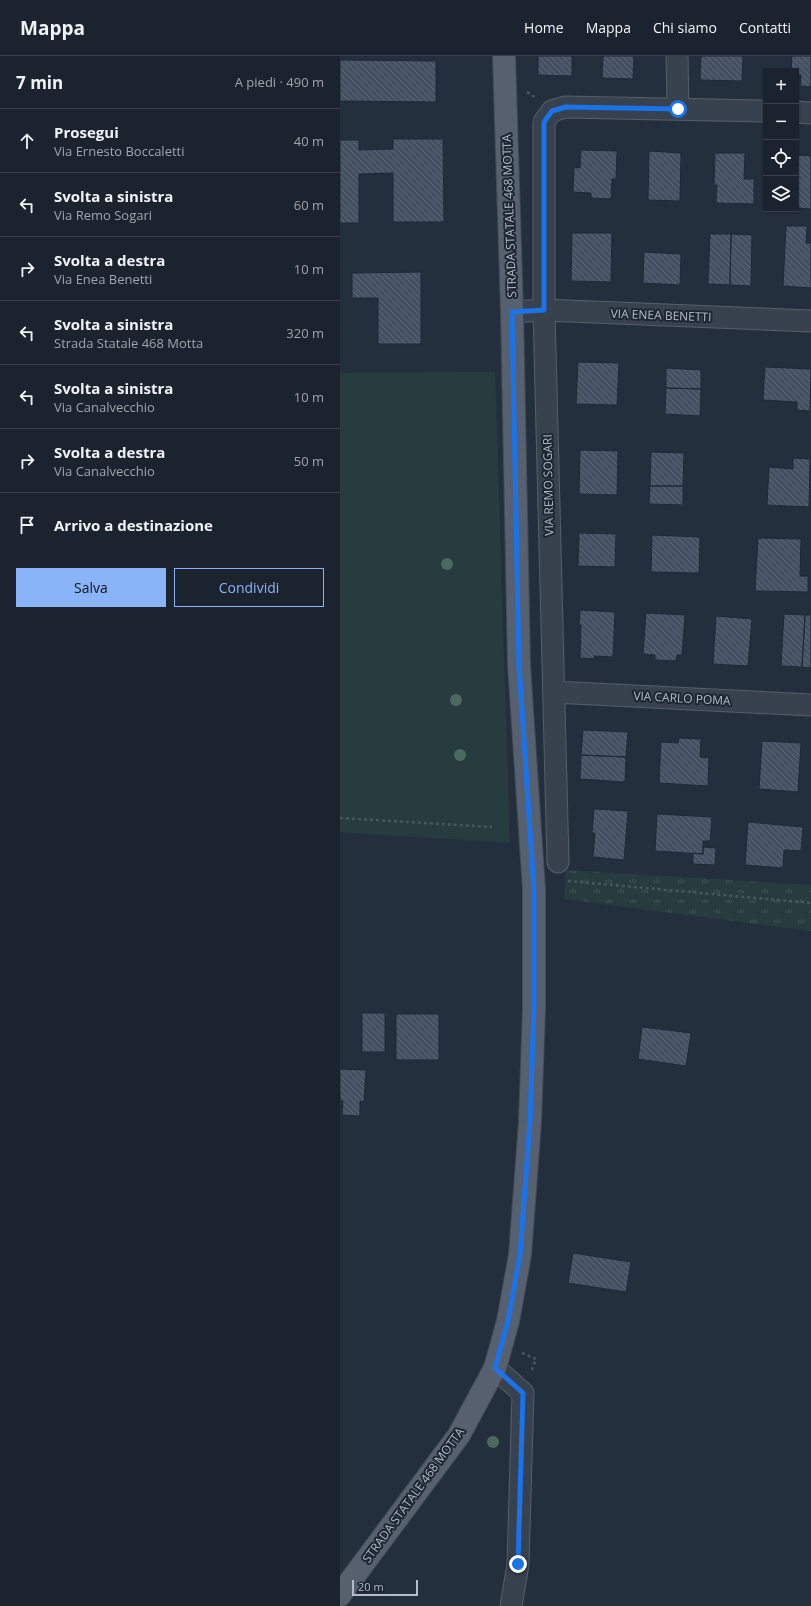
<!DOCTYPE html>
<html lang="it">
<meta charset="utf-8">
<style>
body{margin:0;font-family:"Open Sans",sans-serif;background:#282f3a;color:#f1f3f6}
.controls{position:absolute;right:12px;top:12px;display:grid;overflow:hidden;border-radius:0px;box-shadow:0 1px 3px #0004}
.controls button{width:36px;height:36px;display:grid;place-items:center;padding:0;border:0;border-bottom:1px solid #39404a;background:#1b232e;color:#f1f3f6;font:20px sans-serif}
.scale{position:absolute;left:12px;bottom:10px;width:66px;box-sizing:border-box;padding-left:4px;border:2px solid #b4bcc9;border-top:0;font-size:11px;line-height:14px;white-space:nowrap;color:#b4bcc9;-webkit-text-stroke:3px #1d2633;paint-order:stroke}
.stop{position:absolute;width:12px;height:12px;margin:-9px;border:3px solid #1a73e8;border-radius:50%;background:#fff}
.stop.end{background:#1a73e8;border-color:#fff;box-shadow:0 1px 4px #0008}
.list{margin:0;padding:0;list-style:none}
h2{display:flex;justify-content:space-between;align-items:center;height:52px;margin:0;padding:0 16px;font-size:17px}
h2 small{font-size:13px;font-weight:400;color:#a0a4aa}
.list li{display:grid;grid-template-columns:26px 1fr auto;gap:12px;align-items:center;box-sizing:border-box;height:64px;padding:0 16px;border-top:1px solid #39404a}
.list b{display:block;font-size:15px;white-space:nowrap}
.list p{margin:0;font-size:13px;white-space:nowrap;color:#a0a4aa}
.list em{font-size:13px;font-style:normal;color:#a0a4aa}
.actions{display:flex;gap:8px;padding:12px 16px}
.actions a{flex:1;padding:9px 0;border:1px solid #8ab4f8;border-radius:0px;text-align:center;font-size:14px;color:#8ab4f8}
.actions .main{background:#8ab4f8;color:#111}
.icon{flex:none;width:22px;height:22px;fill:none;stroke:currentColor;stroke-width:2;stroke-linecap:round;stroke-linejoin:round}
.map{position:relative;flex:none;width:471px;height:1550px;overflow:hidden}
header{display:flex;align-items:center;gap:24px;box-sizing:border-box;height:56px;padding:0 20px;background:#1b232e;border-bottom:1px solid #39404a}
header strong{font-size:19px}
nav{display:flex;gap:22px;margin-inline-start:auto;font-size:14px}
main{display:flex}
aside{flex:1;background:#1b232e}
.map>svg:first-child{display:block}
.park{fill:url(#park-tufts)}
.pitch{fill:#263c3f}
.building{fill:url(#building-back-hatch);stroke:#1f2835}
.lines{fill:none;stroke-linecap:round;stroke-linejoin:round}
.street-casing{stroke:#565f6c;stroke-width:23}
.primary-casing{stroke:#414a57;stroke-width:24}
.path{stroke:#44595c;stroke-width:2.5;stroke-dasharray:3 3;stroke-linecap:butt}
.street{stroke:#38414e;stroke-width:21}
.primary{stroke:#56606e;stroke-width:22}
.tree{fill:#4b6a5d}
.route{stroke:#1a73e8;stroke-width:5}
.labels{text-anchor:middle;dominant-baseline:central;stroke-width:4;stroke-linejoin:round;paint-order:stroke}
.street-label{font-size:12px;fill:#b4bcc9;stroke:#1d2633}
</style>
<header>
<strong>Mappa</strong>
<nav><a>Home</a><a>Mappa</a><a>Chi siamo</a><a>Contatti</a></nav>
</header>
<main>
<aside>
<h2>7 min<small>A piedi · 490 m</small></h2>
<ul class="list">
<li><svg class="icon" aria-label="ahead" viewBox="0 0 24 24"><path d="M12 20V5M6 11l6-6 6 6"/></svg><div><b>Prosegui</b><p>Via Ernesto Boccaletti</p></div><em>40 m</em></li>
<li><svg class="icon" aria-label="left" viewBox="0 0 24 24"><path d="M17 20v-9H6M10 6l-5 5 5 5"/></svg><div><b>Svolta a sinistra</b><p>Via Remo Sogari</p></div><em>60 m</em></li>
<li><svg class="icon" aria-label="right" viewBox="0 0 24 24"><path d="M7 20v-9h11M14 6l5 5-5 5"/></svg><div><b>Svolta a destra</b><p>Via Enea Benetti</p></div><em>10 m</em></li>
<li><svg class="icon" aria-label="left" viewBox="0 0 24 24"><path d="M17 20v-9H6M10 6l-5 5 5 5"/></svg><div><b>Svolta a sinistra</b><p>Strada Statale 468 Motta</p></div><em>320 m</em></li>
<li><svg class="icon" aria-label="left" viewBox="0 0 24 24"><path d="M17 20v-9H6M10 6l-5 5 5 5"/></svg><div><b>Svolta a sinistra</b><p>Via Canalvecchio</p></div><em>10 m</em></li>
<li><svg class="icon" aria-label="right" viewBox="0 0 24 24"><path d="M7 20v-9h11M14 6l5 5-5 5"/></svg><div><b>Svolta a destra</b><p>Via Canalvecchio</p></div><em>50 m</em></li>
<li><svg class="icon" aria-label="arrive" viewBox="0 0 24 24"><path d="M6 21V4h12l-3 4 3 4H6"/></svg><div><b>Arrivo a destinazione</b></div></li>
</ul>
<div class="actions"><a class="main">Salva</a><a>Condividi</a></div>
</aside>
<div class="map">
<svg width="471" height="1550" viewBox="0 0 471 1550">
<defs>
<pattern id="park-tufts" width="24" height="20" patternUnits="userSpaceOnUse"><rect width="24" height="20" fill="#263c3f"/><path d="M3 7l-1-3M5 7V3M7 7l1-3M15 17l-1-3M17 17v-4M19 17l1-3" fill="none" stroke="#435659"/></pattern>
<pattern id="building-back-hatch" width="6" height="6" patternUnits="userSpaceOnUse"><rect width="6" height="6" fill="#455162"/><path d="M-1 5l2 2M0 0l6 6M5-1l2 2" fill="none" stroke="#5d6877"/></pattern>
</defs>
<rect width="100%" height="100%" fill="#242f3e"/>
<path class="park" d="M226,814L471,829V875L224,843Z"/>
<path class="pitch" d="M155,316L170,787L0,776V317Z"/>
<path class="building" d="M198,0H232V20L198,19Z
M263,0H294L293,23L262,22Z
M361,0H403L402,25L360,24Z
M452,0H471V31L460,30L461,19H456V15H451Z
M0,4L96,5V46L0,45Z
M53,83H103L104,166H53V117L19,118V167H0V84H19V94L53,93Z
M241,94L277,95L276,123H272L271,143L251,142V137L233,136L234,111L240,112Z
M309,95L341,97L340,145L308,144Z
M375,97H405L404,123H414V148L376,147L377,129H374Z
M456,99L471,100V153L456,152Z
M446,170H467L466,187H471V232L443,230Z
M232,177H272L271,226L231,225Z
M370,178H391L390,229L368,228Z
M391,178L412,179L411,230L390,229Z
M304,196L341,198L340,229L303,227Z
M81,216V288H38V242H12V217Z
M238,306L279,307L277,349L236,348Z
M425,311L471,313L470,355L457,354V346L423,344Z
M326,312L361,314V333L326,332Z
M326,332L361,333L360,360L325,358Z
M240,394L278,395L277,439L239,438Z
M311,396L344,397L343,430H310Z
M453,402L470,403L469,451L427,449L429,411L453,413Z
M310,430H343V449L309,448Z
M239,477L276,478L275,511L238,510Z
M312,479L360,481L359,517L311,516Z
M418,482L461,483L460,520H468V536L415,535Z
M240,554L275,556L273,601L254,600V603L240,602L241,569H239Z
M306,557L345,559L342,599H337L336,605L315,604V599L303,598Z
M444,558L465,559L462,611L441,610Z
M465,559H471V612L462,611Z
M376,560L412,563L408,610L373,608Z
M243,674L288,676L286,701L241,699Z
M339,682L361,683L360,701L369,702L368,730L319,727L321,686L338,687Z
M422,685L461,687L458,736L419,733Z
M241,699L286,701L285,726L240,723Z
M254,753L288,755L284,804L253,801L255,777H252Z
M317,758L372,761L370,785H363V798L315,795Z
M408,766L463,771L461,795L444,794L443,812L405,809Z
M363,791L376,792L375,809L353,808V797L363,798Z
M22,957H45V996H22Z
M56,958H99V1004H56Z
M302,971L351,977L346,1010L298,1003Z
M0,1013L26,1014L24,1046L20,1045V1060L2,1059L3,1045L0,1044Z
M233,1197L291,1206L286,1236L228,1227Z"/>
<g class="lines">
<g class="street-casing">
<path id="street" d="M337,0L338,53
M456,56L471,57
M172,256L204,254L471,265
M214,636L471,649
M218,806L204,254V66L212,55L225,51L426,55
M155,1312L183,1337L178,1508L171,1550"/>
</g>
<g class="primary-casing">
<path id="primary" d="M0,1539L119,1379L155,1312L168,1265L180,1199L190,1066L194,953V834L179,609L172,256L164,0"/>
</g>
<path class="path" d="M187,36L196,42
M0,762L152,771
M228,825L471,847
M182,1297L196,1303L191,1316"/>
<use href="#street" class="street"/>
<use href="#primary" class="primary"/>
</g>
<g class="tree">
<circle cx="107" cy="508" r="6"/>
<circle cx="116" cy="644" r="6"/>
<circle cx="120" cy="699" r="6"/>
<circle cx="153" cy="1386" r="6"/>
</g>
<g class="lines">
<path class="route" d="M178,1508L183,1337L155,1312L168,1265L180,1199L190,1066L194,953V834L179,609L172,256L204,254V66L212,55L226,51L338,53"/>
</g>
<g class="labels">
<g class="street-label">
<text transform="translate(169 160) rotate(-92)">STRADA STATALE 468 MOTTA</text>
<text transform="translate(321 259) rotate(2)">VIA ENEA BENETTI</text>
<text transform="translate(208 429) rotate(-91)">VIA REMO SOGARI</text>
<text transform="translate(342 642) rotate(3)">VIA CARLO POMA</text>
<text transform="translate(73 1439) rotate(-54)">STRADA STATALE 468 MOTTA</text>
</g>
</g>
</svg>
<div class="controls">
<button>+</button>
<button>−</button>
<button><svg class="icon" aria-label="locate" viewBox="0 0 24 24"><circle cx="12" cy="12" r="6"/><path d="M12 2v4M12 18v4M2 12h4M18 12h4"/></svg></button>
<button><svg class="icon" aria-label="layers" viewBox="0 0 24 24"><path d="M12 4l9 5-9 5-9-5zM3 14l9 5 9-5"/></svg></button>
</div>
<div class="scale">20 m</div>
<div class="stop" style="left:338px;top:53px"></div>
<div class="stop end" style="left:178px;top:1508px"></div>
</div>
</main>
